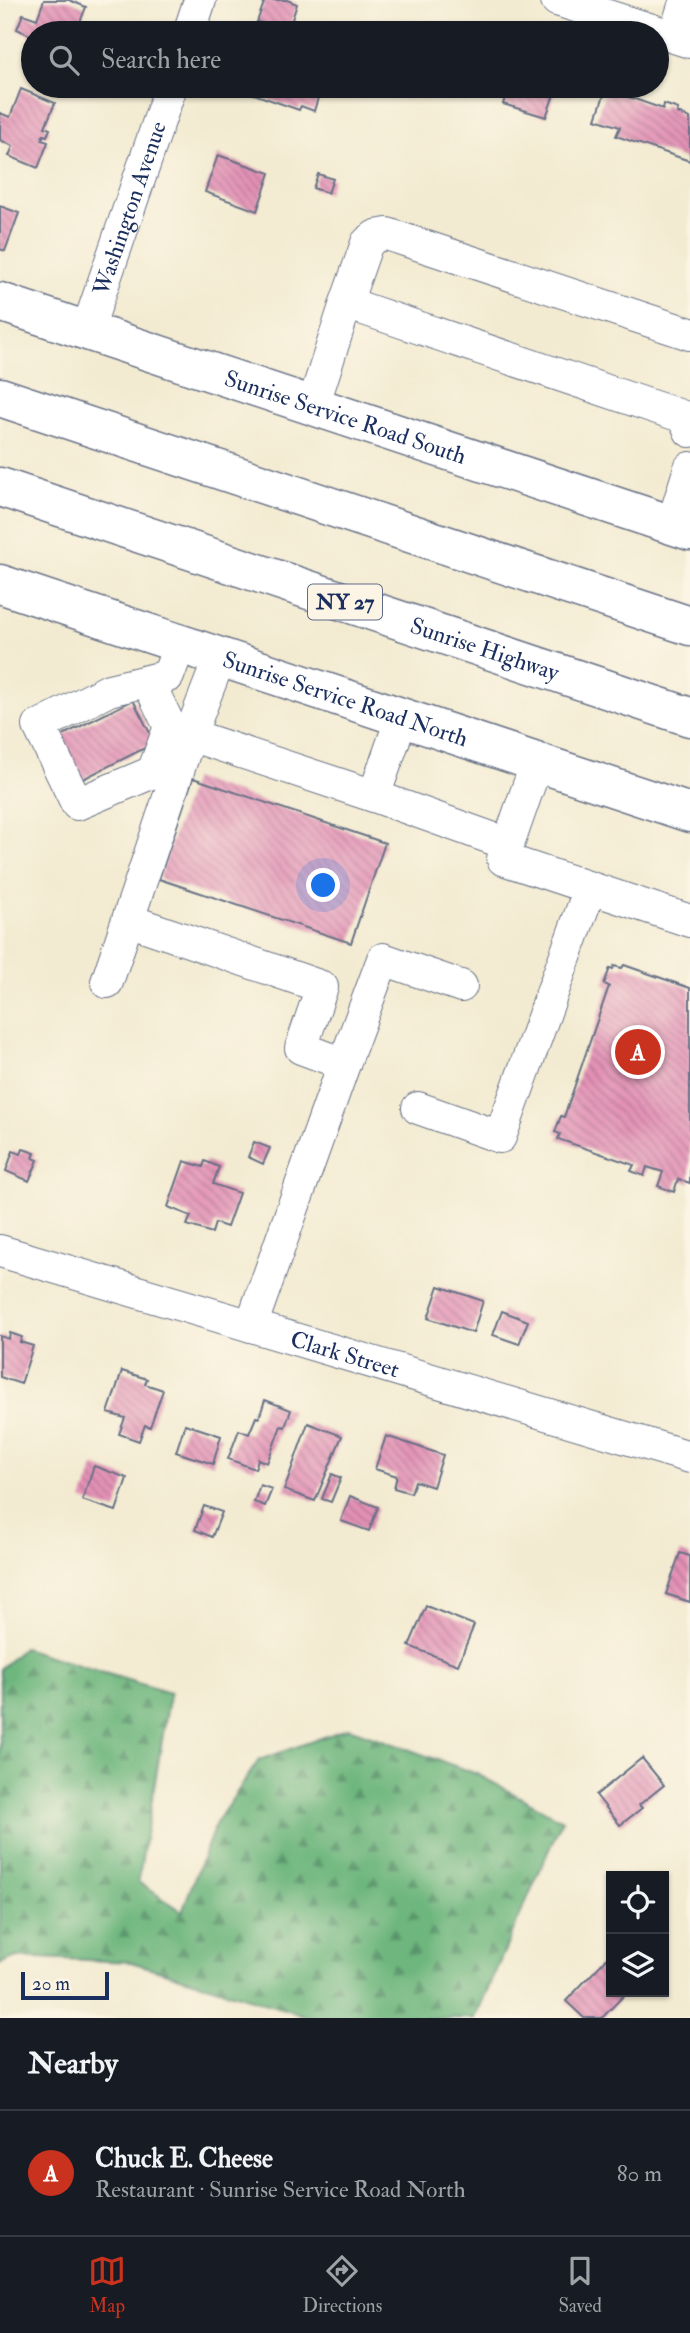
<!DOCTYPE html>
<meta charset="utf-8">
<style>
body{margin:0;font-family:"IM FELL Double Pica",serif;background:#20242c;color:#f1f3f6}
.controls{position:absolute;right:21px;bottom:21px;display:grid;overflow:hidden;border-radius:0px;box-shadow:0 2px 5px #0004}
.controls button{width:63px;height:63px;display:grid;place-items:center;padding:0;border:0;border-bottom:2px solid #363941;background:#171b24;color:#f1f3f6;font:35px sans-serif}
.scale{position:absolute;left:21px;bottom:18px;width:88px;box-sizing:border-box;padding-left:7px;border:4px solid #1b2f5e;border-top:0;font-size:19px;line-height:24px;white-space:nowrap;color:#1b2f5e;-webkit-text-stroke:5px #fcf5e5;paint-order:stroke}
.you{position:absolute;left:324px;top:886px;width:24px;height:24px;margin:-18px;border:5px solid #fff;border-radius:50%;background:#1a73e8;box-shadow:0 0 0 10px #1a73e833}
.badge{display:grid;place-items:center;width:46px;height:46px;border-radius:50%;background:#c8321e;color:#fff;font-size:23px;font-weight:700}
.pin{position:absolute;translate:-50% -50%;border:4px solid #fff;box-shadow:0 2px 7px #0006}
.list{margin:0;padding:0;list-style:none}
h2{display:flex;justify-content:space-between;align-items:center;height:91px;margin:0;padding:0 28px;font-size:30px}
h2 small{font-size:23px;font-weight:400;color:#9ea1a6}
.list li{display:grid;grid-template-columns:46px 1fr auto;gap:21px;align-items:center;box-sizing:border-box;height:126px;padding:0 28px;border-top:2px solid #363941}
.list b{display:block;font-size:26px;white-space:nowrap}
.list p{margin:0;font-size:23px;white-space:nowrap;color:#9ea1a6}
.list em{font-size:23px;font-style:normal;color:#9ea1a6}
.icon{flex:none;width:38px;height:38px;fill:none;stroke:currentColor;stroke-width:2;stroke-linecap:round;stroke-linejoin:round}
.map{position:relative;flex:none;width:690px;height:2018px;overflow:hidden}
.search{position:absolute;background:#171b24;box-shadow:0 2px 5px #0004;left:21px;right:21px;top:21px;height:77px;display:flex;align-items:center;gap:18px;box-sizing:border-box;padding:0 24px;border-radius:38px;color:#9ea1a6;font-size:26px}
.sheet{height:217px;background:#171b24}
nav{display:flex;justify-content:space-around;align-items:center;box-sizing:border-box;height:98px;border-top:2px solid #363941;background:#171b24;font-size:19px;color:#9ea1a6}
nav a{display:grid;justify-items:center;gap:4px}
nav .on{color:#c8321e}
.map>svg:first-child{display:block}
.forest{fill:url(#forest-firs);stroke:#44726e;stroke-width:2}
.building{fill:url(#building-back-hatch)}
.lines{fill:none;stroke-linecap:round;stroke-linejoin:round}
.minor-casing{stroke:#677186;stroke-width:34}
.major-casing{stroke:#677186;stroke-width:41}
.highway-casing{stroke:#677186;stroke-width:41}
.minor{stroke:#fff;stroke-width:32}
.major{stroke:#fff;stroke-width:38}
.highway{stroke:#fff;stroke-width:38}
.labels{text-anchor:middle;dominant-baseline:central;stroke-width:7;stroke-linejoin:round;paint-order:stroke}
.shield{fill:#fcf5e5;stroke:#5e6a86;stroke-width:2}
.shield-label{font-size:21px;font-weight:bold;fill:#1b2f5e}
.street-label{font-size:23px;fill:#1b2f5e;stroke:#fcf5e5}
</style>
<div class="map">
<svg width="690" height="2018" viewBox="0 0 690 2018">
<defs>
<pattern id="forest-firs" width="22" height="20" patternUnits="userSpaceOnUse" patternTransform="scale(1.75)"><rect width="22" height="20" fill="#6db67d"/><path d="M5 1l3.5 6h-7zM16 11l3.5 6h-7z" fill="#59946a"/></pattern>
<pattern id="building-back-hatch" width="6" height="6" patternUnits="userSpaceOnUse" patternTransform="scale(1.75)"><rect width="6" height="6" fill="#e391b5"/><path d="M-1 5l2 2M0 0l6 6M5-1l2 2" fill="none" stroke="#b77796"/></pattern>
</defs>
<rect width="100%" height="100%" fill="#fcf5e5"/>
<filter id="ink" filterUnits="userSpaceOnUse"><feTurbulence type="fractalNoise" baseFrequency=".0143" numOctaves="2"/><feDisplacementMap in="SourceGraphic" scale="14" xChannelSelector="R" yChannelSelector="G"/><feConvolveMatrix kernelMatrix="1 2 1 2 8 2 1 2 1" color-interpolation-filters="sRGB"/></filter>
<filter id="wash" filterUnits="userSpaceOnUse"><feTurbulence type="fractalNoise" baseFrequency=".00686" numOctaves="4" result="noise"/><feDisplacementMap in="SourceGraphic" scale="28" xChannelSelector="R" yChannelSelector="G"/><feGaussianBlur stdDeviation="1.57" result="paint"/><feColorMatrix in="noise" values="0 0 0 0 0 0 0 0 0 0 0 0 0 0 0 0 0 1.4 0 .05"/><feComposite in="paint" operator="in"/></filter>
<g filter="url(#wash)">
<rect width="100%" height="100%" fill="#f3ebd1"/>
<path class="forest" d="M23,1648L170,1693L138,1882L182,1911L216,1823L259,1760L349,1728L477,1774L562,1820L475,2018H313L131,1962L16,1957L0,1964V1669Z"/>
<g id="blocks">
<path class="building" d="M44,0H69L86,7L76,32L71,30L69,33H33V43L30,42L32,36L17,29L23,14L37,19Z
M265,0H287L297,4L290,26L310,33H259L262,23L257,22Z
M237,86H292L291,89L318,98L314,111L301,106L299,110L237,88Z
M509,86H557L546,117L503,104Z
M21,89L55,103L45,127L50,129L47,136L43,135L42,140L48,142L38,168L9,156L13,146L0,140V113L10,117Z
M606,89L663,109L664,104L678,109L677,113L690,118V161L616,136L620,127L596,119Z
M218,155L270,173L257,211L205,192Z
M318,174L333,179L328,193L313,188Z
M0,206L19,213L5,251L0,249Z
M133,700L155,743L81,780L55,739Z
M193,778L385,843L351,943L159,879Z
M624,965L690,988V1183L678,1179L674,1192L658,1186L663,1172L647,1167L644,1176L631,1171L634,1165L558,1139L560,1134L555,1132L561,1116L564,1117L609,986L604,984L610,968L613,969L614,966L622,968Z
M254,1142L270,1148L263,1164L248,1157Z
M23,1149L35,1153L33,1158L38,1160L29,1181L6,1171L13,1151L21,1154Z
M184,1161L203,1167L205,1161L219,1167L213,1184L239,1193L227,1227L215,1223L212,1233L187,1225L191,1216L168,1207Z
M439,1286L483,1301L473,1333L428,1318Z
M502,1311L528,1321L519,1344L493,1335Z
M10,1333L22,1337L20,1342L33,1346L21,1384L0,1377V1336L9,1339Z
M122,1371L147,1379L145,1384L163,1390L150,1427L145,1425L139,1441L119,1434L125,1418L108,1413Z
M265,1400L291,1410L285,1427L281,1426L267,1463L258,1459L255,1469L228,1459L239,1430L249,1434L256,1417L259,1418Z
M308,1423L342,1436L315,1501L284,1490Z
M185,1424L221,1436L213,1464L176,1452Z
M386,1436L443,1455L433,1487L415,1481L411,1493L394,1488L397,1476L375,1469Z
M94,1466L127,1478L116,1511L82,1500Z
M332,1474L341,1478L331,1502L322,1499Z
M260,1485L272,1489L265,1506L254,1502Z
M350,1496L378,1507L369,1531L341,1521Z
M204,1506L222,1512L212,1537L195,1530Z
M680,1553L690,1556V1602L666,1594Z
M426,1606L474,1625L458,1665L409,1646Z
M642,1758L664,1785L639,1805L642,1808L620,1825L596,1795Z
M609,1956L611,1959V1992H627L602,2018H584L566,2001Z"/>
</g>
</g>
<g filter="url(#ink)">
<use href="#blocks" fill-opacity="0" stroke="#677186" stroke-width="2"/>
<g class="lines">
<g class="minor-casing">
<g id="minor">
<path d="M557,0L690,42"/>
<path d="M189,33L200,0"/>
<path d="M674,37L686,0"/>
<path d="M346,303L367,243L376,236L387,234L690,334"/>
<path id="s1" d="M87,331L171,86"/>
<path d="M313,406L346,303L684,417L690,431"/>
<path d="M672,526L690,468"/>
<path d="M148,681L170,727L153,772L77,804L39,726L109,690L168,676L180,644"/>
<path d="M190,735L374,796L508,844"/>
<path d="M537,762L503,859L690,921"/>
<path d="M374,796L402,717"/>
<path d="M128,920L322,987L301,1048L344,1064L251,1326"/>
<path d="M107,982L190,735L220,657"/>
<path d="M344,1064L383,959L461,986"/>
<path d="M418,1108L500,1137L590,888"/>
<path id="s2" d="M0,1251L690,1457"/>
</g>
</g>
<g class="major-casing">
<g id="major">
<path id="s3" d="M0,302L690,531"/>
<path id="s4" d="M0,584L690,813"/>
</g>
</g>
<g class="highway-casing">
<g id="highway">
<path d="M0,397L690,626"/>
<path id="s5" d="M0,487L690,717"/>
</g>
</g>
<use href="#minor" class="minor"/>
<use href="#major" class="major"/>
<use href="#highway" class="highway"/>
</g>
</g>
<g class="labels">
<rect class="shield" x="308" y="584.5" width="74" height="35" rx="5"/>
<g class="shield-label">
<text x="345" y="602">NY 27</text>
</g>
<g class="street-label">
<text stroke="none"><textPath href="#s1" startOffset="130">Washington Avenue</textPath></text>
<text stroke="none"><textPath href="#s3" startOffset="364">Sunrise Service Road South</textPath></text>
<text stroke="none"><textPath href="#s5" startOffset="511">Sunrise Highway</textPath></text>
<text stroke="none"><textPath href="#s4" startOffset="364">Sunrise Service Road North</textPath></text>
<text stroke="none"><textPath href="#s2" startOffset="360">Clark Street</textPath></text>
</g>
</g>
</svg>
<div class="controls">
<button><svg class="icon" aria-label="locate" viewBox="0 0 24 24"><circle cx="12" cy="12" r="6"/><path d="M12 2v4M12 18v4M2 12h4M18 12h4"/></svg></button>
<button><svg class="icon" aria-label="layers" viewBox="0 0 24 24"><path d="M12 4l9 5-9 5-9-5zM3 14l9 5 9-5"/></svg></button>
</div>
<div class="scale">20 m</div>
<div class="you"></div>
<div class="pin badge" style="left:638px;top:1052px">A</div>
<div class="search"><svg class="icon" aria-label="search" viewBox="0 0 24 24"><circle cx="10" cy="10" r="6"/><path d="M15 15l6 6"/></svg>Search here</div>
</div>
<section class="sheet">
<h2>Nearby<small></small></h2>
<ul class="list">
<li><span class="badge">A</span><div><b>Chuck E. Cheese</b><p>Restaurant · Sunrise Service Road North</p></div><em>80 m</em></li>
</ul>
</section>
<nav>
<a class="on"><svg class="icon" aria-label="map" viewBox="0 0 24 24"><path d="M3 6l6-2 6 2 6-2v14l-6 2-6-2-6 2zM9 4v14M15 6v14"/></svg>Map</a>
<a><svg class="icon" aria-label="directions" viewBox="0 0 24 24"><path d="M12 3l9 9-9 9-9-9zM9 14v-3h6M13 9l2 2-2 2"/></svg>Directions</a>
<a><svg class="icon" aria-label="saved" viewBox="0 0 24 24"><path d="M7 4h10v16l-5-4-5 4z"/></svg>Saved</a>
</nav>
